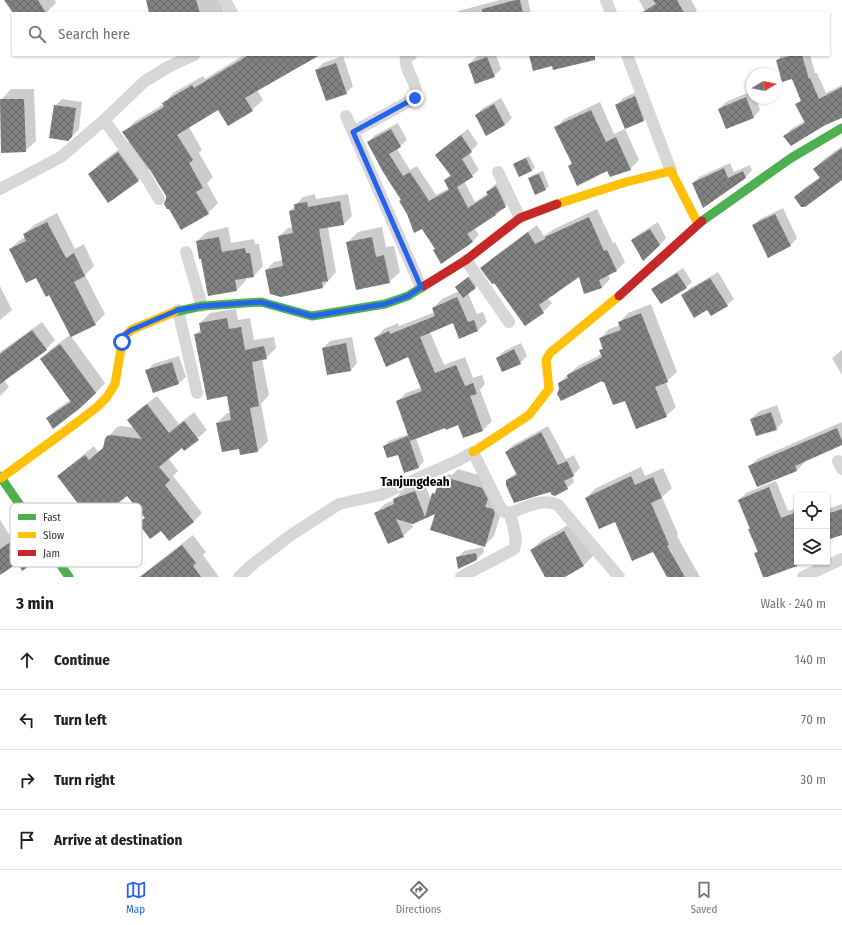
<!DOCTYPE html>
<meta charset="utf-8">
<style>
body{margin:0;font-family:"Fira Sans Condensed",sans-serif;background:#f6f6f6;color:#202124}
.controls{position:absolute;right:12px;bottom:12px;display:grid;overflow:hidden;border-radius:0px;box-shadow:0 1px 3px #0004}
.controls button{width:36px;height:36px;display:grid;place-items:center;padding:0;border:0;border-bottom:1px solid #e0e0e0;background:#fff;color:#202124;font:20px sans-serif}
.compass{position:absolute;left:746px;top:68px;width:36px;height:36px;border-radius:50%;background:#fff;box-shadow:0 1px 3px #0004;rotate:80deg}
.stop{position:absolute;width:12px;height:12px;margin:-9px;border:3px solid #2563eb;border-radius:50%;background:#fff}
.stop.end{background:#2563eb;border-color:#fff;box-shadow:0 1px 4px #0008}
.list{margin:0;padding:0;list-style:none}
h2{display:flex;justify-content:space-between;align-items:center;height:52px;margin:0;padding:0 16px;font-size:17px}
h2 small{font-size:13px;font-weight:400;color:#757577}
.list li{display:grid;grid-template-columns:26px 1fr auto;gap:12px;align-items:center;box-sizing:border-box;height:60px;padding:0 16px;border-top:1px solid #e0e0e0}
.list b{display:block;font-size:15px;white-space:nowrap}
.list em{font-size:13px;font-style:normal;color:#757577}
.icon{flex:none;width:22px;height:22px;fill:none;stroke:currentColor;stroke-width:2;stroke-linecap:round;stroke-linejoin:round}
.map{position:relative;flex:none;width:842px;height:577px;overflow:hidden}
.search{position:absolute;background:#fff;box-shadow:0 1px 3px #0004;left:12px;right:12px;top:12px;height:44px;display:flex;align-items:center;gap:10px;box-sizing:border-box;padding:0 14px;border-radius:0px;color:#757577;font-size:15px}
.sheet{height:292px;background:#fff}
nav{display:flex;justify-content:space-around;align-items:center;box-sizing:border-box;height:56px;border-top:1px solid #e0e0e0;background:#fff;font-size:11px;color:#757577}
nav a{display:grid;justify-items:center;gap:2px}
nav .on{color:#2563eb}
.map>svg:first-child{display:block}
.shadow{fill:#0003}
.building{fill:url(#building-cross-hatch)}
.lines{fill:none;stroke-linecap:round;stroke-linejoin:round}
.street{stroke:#d7d7d7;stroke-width:12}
.fast{stroke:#4caf50;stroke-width:9}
.slow{stroke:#ffc107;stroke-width:9}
.jam{stroke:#c62828;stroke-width:9}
.route{stroke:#2563eb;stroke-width:5}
.labels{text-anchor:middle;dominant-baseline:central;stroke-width:4;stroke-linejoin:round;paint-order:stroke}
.quarter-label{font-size:13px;font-weight:bold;fill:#000;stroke:#fff}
.key{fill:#fff;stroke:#c2c2c2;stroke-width:1}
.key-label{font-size:11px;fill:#333}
</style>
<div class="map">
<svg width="842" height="577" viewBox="0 0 842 577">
<defs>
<pattern id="building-cross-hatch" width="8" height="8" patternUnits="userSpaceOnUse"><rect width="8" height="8" fill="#818181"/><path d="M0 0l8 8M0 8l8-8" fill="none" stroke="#6a6a6a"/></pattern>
</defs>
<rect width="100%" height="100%" fill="#fff"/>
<path class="shadow" d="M6,0H55L56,3L46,13H14Z
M147,0H220L224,13H150Z
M500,0H528L531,13H456L458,11Z
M639,0H691L697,10L694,13H646Z
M244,55H314L257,90L263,100L252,110L219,109L189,127L202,150L199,153L213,177L207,183L218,203L208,213L182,229L167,195L150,168L139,180L109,202L89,174L99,164L130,141L124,132L134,122L164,104L173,93L203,76L205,79Z
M481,55H496L501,69L494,76L469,64L476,57Z
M782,55H810L815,73H817L826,93L842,85V116L791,145L785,136L791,129L805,121L796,105L802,100L793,78L777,60Z
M343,56L353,86L346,93L316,70L323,63Z
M11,89H34L36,141L25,151L1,100Z
M641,90L650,114L644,120L616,105L623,98Z
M752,91V98H756L760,110L754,117L726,128L719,109L726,102Z
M501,98L512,118L505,125L486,134L476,115L483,108Z
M62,99L82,102L79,129L72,137L55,106Z
M600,102L614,134L625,129L639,160L630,169H608L569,166L572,163L556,128L564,119Z
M398,123L407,140L397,149L410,170L417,166L436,195L449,188L445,180L451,174L436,155L443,148L468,129L478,144L469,153L479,170L472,176L464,181L475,202L488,193V192L494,185L503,180L512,199L496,215L474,228L479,235L472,242L436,249L402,199L368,142L375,135Z
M842,146V179L795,197L804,188L820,177L814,169L824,159Z
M529,156L535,167L532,171L514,164L518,161Z
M730,163L734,172L750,165L752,170L746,177L703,207L693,183L699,177Z
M543,171L549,186L546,189L535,193L529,179L532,175Z
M315,194L316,199L348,194L352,216L344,224L328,227L336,272L323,287L266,270L274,262L283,260L279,236L288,228L293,227L290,211L303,197Z
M783,208L797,238L791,245L753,226L760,219Z
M597,209L613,243L615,242L625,262L617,270L608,274L610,279L602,288L579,276L548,298L552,303L543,312L526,325L494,282L482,268L490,260L537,225L544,236L554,229Z
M57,213L75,249L84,244L94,266L85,275L105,314L95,324L71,336L105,383L96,393L47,418L57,409L70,400L41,359L50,350L71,334L50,293L37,276L10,249L20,240L25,237L24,234L34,225Z
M658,222L666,238L660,245L632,240L639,234Z
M228,227L231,243L254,239L255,244H259L263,266L254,276L246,277V280L237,290L202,258L197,241L207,232Z
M382,227L386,247L394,246L400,272L389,282L347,243L358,232Z
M683,268L692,282L686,287L661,303L653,290L658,284Z
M718,272L734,299L727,305L707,308L683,296L689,289Z
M472,274L479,284L468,293L477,314L483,312L487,322L478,330L453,322L430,332L444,365L465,357L473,378L482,375L485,384L480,390L492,421L483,430L464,437L459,423L446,426L416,438L424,461L419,467L404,472L398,453L384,447L389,441L409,434L397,402L406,393L422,387L408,356L375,338L384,329L398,323L399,326L435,312L433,308L442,299L459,291L456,287Z
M0,286L12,310L0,320Z
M651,304L677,372L666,382L676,407L666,416L625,400L604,380L560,389L559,383L578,366L602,354L600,350L603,348L600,339L609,329L620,325L619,323L628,313Z
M236,309L238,320L250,318L254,340L274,337L276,348L266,358L262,359L269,395L261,404L268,441L258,451L240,448L217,423L227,413H231L228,395L196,334L201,329L200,323L210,313Z
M42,322L55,340L46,349L4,380L9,387L0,396V352Z
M352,337L357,363L351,370L323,348L330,341Z
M521,343L527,356L520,363L497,358L504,351Z
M842,350V375L832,358Z
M179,356L186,377L179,383L147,371L153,364Z
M157,396L179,424L194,412L207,430L184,450L182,447L168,458L178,471L173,476L202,513L193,522L161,530L145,518L128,495L59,476L68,467L94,446L98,452L104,447L108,437L117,427L121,426L135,428L128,420L137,411Z
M777,405L783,422L776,429L751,419L758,412Z
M842,422V444L804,461V463L797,470L758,486L750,466L757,459Z
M548,426L566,459L574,455L580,468L572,476L574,482L567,488L550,490L507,480L517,472L506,452L513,445Z
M641,467L645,476L663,468L672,488L662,497L678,534L677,536L700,577H668L653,551L586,498L596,488Z
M458,469L492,479L504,503L494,536L485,545L437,512L413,523H411L413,527L403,536L375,513L385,504L394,500L403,490L424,482L431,500L433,494L437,490L439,483L448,474L452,475Z
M776,481L788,511L797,508V562L793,567L755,553L758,550L749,530L750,528L739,500L746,493Z
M842,504V534L827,539V509Z
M0,520L12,539L35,524L51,548L42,556L18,562L0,574Z
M575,521L594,555L583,566L563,577H546L531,550L542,540Z
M193,535L206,552L203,555L219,577H139Z
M483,547L484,552L477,559L457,558L464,551Z"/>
<path class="building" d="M4,0H38L46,13H13Z
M146,0H196L200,13H149Z
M516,0H520L523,13H482V9Z
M653,0H677L684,13H641L656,4Z
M249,55H320L245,98L253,111L228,126L218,110L177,135L193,160L189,163L203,188L196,192L209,214L181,230L169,209H167L164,204L166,199V196L150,170L122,132L164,107L162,103L192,85L194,88Z
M529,55H595V60L553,70L552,66L533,71Z
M793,55H802L809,79L810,78L819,99L842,87V118L825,125L791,146L783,136L805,123L795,104L801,101L792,79L782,82L776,60Z
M487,57L495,77L475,84L468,64Z
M336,63L347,94L326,101L315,70Z
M635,96L644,121L625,129L615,105Z
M746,97L754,118L726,129L718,109Z
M0,99H24L26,152L1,153Z
M494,104L505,125L486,136L475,115Z
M54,105L76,108L72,137L68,141L49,138Z
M591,110L606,142L616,137L631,170L610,177L607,171L577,186L568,166L572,164L554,127Z
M391,129L401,147L389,154L403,176L410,172L429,201L449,190L444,180L451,176L435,155L461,135L472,152L462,159L473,177L457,187L468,208L488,195L486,192L496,186L506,207L495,214L496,215L467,234L473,242L441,264L433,250L435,249L422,229L414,233L407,214L399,201L401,200L383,172L367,142Z
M842,148V180L805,207H801L794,197L820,178L813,169Z
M118,152L139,181L108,203L88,174Z
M526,158L532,171L519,177L513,164Z
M724,168L728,178L743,171L746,178L703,208L692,183Z
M539,174L546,190L535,195L528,178Z
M340,201L344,225L319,229L328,281L322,282L323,288L281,297L270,294L265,270L283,266L278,236L293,233L289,211L295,210L294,204L307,202L308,207Z
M775,214L791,246L768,258L752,225Z
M589,217L604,251L607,250L617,271L599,280L602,288L584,294L579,277L539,305L544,313L525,326L494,283L492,284L480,268L528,232L535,244L545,239V237Z
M47,222L66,258L74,253L85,276L74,282L96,325L71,337L49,295L46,297L36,278L26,283L9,249L26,241L23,234Z
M650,229L660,245L643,261L631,240Z
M219,237L222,252L245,248L246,253H250L254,277L235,280L237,291L208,296L201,259H199L196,241Z
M372,237L376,257L384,255L390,283L356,290L346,242Z
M677,273L687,288L661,304L651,289Z
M468,277L476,288L463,298L455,287Z
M710,278L728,306L711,316L707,310L694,318L681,295Z
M457,297L468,322L474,320L478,331L459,339L453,323L420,337L435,373L456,365L465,386L473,383L477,394L470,396L483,431L463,438L458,425L446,430L445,428L410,441L396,401L422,391L408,357L386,367L374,338L389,331L390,334L435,316L432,308Z
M641,313L668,382L655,387L667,417L636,429L625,401L613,405L604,382H602V381L561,401L557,394L559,389L558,383L568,378L567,375L602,357L599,350L603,349L599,338L621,330L618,322Z
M227,318L229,329L241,327L245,350L264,346L267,359L252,362L259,406L250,408L258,452L240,455L239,449L222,452L216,423L231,420L227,396L207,400L194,334L201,333L199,323Z
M32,330L47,350L0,384V354Z
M346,343L351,371L327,375L322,348Z
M60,344L96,393L79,409L53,429L46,418L71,402L40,359Z
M514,349L521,364L502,372L496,358Z
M172,362L179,384L153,393L145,370Z
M147,404L169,433L184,421L199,440L184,451L182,448L159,467L170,480L165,485L194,522L169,541L161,531L150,539L138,523L145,518L127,496L93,523L57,476L85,455L89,460L103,448L105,439L107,436L111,435L142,439L127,420Z
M771,412L777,430L756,436L750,419Z
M837,428L842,441V445L795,466L797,471L757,487L748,466Z
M541,432L558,465L567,461L574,476L564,481L568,489L555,496L552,495L550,492L514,503L506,485V480L517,475L505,452Z
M408,436L419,468L404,473L398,455L387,458L383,446Z
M631,476L635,485L653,477L662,498L651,503L669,545L667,546L685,577H667L653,552L632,561L615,522L599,529L585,498Z
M448,478L482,488L488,499L485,507L493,509L495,513L485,547L430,530L435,514L413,524L396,519L404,537L388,544L374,513L394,504L393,499L415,491L425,517L432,493L435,494L438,482L445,485Z
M769,487L781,518L797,512V566L767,577H763L754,553L758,552L748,529H750L738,500Z
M842,509V535L827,540V514Z
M564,531L584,566L565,577H545L530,550Z
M26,532L43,557L22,571L18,563L0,575V549Z
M182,545L196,563L193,566L201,577H140Z
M476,553L477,560L458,569L456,557Z"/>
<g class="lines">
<path class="street" d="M225,0L232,13
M606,0L611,13
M627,55L671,171
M346,116L421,287
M104,120L144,174L159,199
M353,132L415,98C420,84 403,71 406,56L411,55
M498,172L520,218
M0,189L61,157L104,120L145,81L168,67L194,55
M186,252L202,306
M466,260L509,322
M178,310L197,393
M838,461L842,469
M239,577L253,564L291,535L339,504L380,495L457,461L473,452L499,505L504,512L510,513C525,508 543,497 558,505L619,577
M461,577L514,549C519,539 512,525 510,513
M803,577L842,559"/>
<path class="fast" d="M702,221L791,158L842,128
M174,312L202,306L261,302L312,316L385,304L408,296L424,286
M0,476L69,577"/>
<path class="slow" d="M557,204L626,182L671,171L698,224
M473,452L529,415L549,389L546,360L550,353L619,296
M1,478L79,421L97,407L107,397L115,384L122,343L125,336L131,330L174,312"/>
<path class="jam" d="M424,286L466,260L520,218L557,204
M619,296L702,221"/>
</g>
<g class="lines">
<path class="route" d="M122,342L124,335L131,330L178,310L202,306L261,302L312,316L385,304L408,296L421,287L353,132L415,98"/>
</g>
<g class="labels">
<g class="quarter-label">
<text x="415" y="481">Tanjungdeah</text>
</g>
</g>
<rect x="10" y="503" width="132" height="64" rx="6" class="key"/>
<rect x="18" y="514" width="18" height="6" fill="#4caf50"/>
<rect x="18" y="532" width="18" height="6" fill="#ffc107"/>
<rect x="18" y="550" width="18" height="6" fill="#c62828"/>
<g class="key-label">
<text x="43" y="521">Fast</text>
<text x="43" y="539">Slow</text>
<text x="43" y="557">Jam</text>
</g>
</svg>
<div class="controls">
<button><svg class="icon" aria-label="locate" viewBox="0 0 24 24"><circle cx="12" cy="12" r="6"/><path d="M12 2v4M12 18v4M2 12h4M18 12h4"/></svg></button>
<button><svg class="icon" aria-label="layers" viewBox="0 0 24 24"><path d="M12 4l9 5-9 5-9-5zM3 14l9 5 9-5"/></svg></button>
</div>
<svg class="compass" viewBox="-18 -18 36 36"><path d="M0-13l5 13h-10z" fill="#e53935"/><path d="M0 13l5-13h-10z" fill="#757577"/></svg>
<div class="stop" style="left:122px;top:342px"></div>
<div class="stop end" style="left:415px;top:98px"></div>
<div class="search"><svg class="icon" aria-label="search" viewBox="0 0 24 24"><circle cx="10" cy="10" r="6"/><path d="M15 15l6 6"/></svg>Search here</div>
</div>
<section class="sheet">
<h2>3 min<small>Walk · 240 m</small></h2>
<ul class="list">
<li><svg class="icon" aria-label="ahead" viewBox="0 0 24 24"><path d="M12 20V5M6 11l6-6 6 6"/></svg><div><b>Continue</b></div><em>140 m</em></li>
<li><svg class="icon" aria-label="left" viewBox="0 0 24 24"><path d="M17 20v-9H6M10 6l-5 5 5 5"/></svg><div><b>Turn left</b></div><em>70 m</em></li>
<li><svg class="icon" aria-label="right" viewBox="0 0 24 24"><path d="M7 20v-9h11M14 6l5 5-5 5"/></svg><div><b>Turn right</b></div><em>30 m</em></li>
<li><svg class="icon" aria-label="arrive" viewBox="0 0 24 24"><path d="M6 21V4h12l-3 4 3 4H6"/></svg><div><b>Arrive at destination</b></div></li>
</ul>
</section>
<nav>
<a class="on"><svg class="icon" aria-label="map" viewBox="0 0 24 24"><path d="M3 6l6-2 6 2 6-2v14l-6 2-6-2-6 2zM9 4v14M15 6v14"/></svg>Map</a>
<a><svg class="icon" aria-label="directions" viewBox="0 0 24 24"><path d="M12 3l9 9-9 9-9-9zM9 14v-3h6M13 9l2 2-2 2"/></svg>Directions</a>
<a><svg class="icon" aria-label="saved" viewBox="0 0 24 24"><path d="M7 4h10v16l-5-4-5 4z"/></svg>Saved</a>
</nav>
